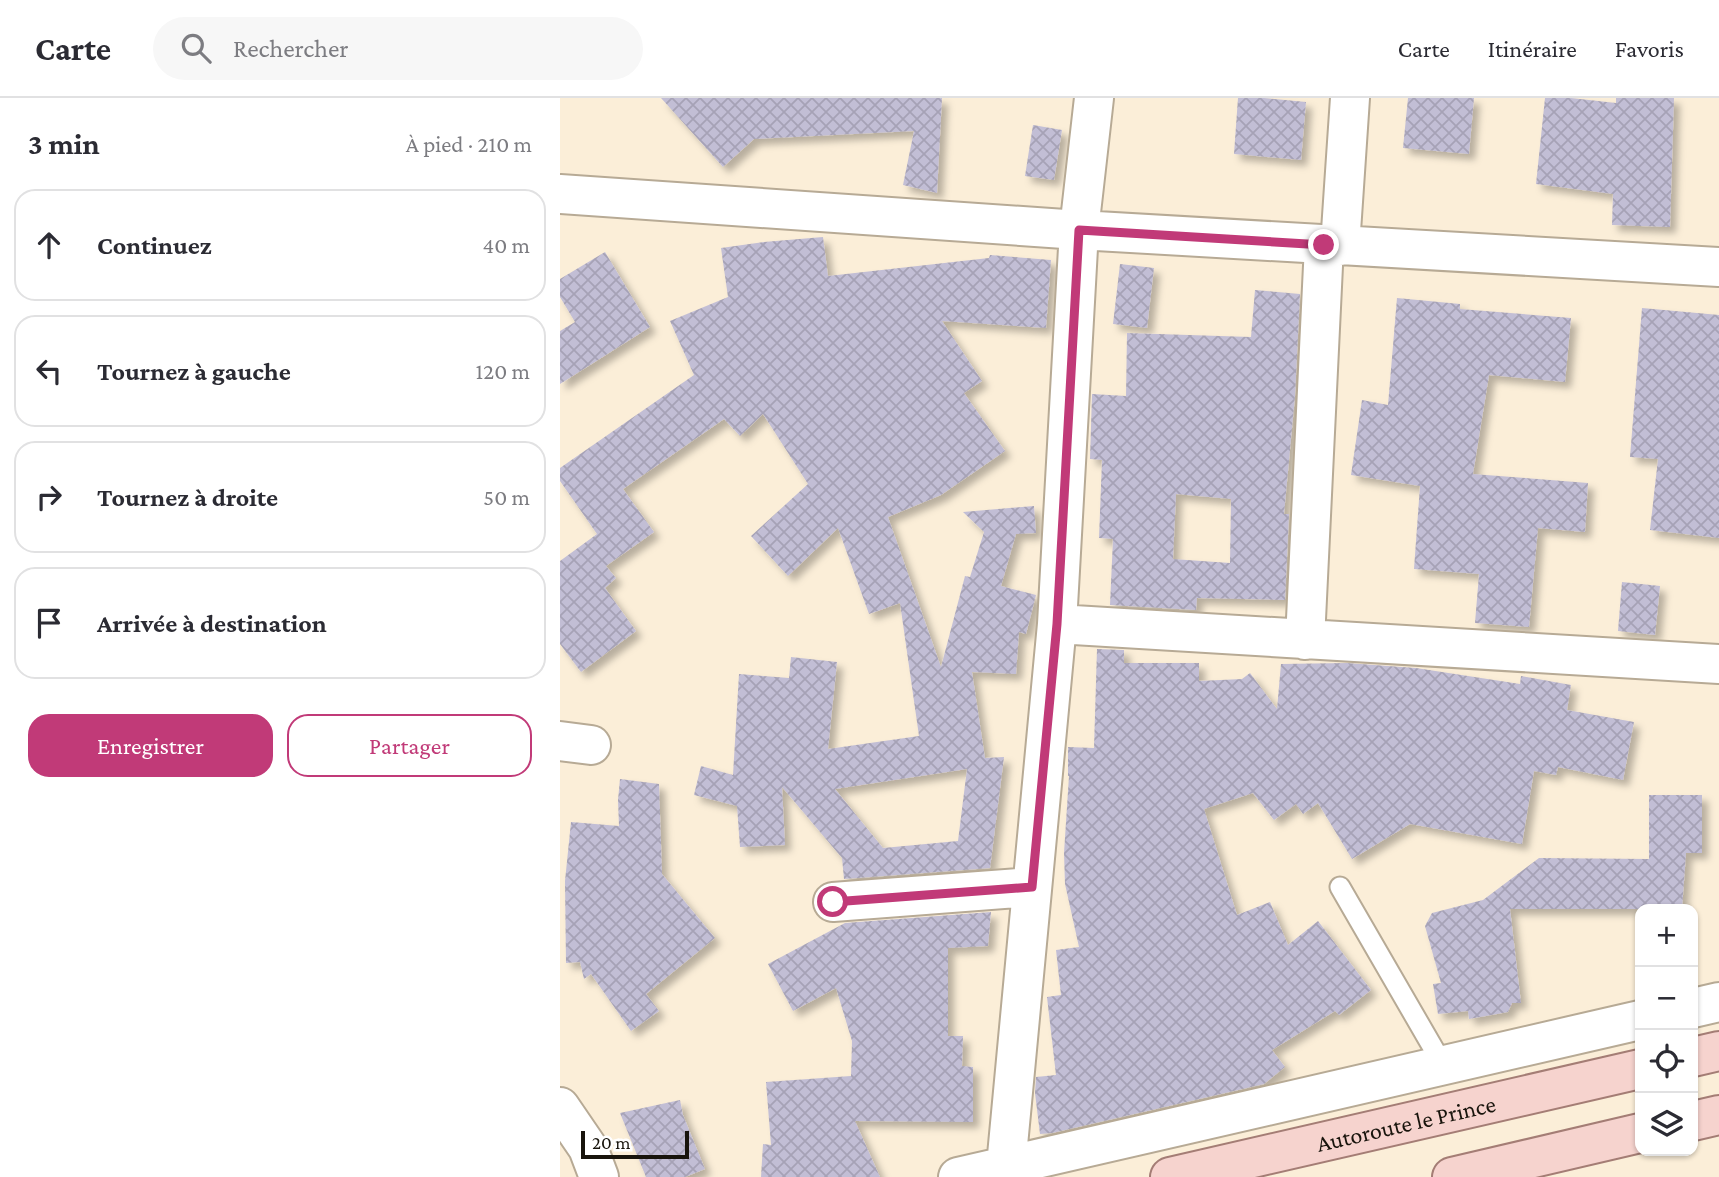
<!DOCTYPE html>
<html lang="fr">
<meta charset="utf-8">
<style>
body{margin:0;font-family:"Crimson Pro",serif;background:#f7f7f7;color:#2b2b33}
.controls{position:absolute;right:21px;bottom:21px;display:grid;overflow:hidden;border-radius:14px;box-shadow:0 2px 5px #0004}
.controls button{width:63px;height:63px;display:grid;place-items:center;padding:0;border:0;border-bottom:2px solid #e1e1e2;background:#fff;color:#2b2b33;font:35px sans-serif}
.scale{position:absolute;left:21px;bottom:18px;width:108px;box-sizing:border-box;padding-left:7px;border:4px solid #18140c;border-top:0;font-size:19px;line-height:24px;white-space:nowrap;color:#18140c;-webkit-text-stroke:5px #fff;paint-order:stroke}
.stop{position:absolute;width:21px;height:21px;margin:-16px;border:5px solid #c13a78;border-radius:50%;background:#fff}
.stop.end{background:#c13a78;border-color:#fff;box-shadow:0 2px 7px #0008}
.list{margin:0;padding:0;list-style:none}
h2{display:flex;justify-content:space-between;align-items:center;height:91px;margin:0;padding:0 28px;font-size:30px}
h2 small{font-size:23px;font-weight:400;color:#7c7c81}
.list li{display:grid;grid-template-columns:46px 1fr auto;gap:21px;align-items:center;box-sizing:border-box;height:112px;margin:0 14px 14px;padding:0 14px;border:2px solid #e1e1e2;border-radius:21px}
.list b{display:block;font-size:26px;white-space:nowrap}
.list em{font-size:23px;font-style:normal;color:#7c7c81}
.actions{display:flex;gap:14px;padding:21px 28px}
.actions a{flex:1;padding:16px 0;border:2px solid #c13a78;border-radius:21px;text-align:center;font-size:24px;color:#c13a78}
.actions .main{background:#c13a78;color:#fff}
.icon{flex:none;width:38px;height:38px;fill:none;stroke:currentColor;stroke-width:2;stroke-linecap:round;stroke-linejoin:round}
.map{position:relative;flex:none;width:1159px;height:1079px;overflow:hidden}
header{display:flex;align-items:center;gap:42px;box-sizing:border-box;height:98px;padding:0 35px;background:#fff;border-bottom:2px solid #e1e1e2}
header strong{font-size:33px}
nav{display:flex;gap:38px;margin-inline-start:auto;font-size:24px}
.search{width:490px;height:63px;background:#f7f7f7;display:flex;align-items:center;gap:18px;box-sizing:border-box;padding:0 24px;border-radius:38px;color:#7c7c81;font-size:26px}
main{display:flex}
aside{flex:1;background:#fff}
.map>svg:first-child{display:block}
.building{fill:url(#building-cross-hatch);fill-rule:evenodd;filter:url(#shadow)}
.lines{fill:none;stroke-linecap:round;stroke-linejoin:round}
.lane-casing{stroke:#b7aa95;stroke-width:23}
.street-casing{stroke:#b7aa95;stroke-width:42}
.primary-casing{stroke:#a47d75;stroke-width:42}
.lane{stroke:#fff;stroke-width:19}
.street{stroke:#fff;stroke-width:38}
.primary{stroke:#f6d3ce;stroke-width:38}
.route{stroke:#c13a78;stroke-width:9}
.labels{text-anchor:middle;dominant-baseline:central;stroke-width:7;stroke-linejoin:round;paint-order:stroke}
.street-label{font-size:24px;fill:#18140c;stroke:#fff}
</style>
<header>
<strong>Carte</strong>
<div class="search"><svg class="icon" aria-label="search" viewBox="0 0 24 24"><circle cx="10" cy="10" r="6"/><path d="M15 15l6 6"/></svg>Rechercher</div>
<nav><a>Carte</a><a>Itinéraire</a><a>Favoris</a></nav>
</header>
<main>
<aside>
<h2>3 min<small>À pied · 210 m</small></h2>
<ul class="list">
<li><svg class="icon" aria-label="ahead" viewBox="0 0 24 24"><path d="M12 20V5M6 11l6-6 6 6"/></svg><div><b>Continuez</b></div><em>40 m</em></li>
<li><svg class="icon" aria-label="left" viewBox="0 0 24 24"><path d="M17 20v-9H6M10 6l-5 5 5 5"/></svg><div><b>Tournez à gauche</b></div><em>120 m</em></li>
<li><svg class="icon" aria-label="right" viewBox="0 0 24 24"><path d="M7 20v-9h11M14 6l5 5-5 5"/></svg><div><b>Tournez à droite</b></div><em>50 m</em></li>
<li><svg class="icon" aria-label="arrive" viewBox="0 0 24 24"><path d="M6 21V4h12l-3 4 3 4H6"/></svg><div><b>Arrivée à destination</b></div></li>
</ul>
<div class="actions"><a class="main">Enregistrer</a><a>Partager</a></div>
</aside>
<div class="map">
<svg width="1159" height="1079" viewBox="0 0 1159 1079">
<defs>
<pattern id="building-cross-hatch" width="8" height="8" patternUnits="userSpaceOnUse" patternTransform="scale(1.75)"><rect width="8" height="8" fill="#c2bed5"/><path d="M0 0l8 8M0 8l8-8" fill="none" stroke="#a6a2b6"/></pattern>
<filter id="shadow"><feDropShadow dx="6" dy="6" stdDeviation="3.5" flood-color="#0004"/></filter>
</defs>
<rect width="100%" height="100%" fill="#fbeed8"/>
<path class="building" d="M101,0H382L377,95L343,87L354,33L194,41L163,69Z
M678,0H704L746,4L741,62L674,56Z
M848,0H914L909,56L843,50Z
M985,0H1011L1056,5V0H1114L1110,129L1052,127L1053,96L976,86Z
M473,27L502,32L494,82L465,78Z
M263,139L268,178L429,160L430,157L491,162L486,230L382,223L422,283L404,295L445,353L381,397L328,419L381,569L405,478L410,479L424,434L403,414L474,408L476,435L456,436L441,488L476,497L466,536L459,534L456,576L412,574L425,660L444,659L430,770L284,781L282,760L222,689L225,747L180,749L177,708L134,697L141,668L173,677L179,576L229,580L231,559L277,564L268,651L359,638L340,505L309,516L278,430L228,478L191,438L248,386L203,316L180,338L164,321L63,391L94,434L46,468L56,480L45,490L76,533L21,574L0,546V463L37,436L0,383V370L134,277L110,223L168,199L161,150L204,144ZM407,671L398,743L323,750L275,691Z
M45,154L90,229L0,286V233L15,224L0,199V181Z
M560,166L594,170L587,230L553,226Z
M695,192L740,196L735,298L724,416H729L725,502L637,500L636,512L550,507L553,441L539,440L542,362L530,361L532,296L566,298L567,235L691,239ZM616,396L671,401L670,465L613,461Z
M837,200L900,206V211L1011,220L1005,284L929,277L913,376L1028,385L1025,434L978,430L969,529L915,525L919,476L854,471L860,388L791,377L802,302L828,307Z
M1082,210L1159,217V440L1090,432L1098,361L1070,359Z
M1062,484L1100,488L1095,537L1058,533Z
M537,551L564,552V565H639V583L682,581L690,575L717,611L721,566L787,565L856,570L960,586L961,578L1011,587L1007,612L1074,624L1063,682L998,669L996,677L974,673L962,746L850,726L792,761L758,705L743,716L736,706L714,722L693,695L644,711L677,817L710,804L728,847L758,823L811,892L779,917L775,913L712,952L725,969L704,986L492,1035L480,1036L475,995L476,979L496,977L487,899L501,897L496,852L519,849L505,786L504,755L509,678H508V649L534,650Z
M60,681L99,686L102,776L155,840L86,896L99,913L71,933L31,876L24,881L20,864L6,865L5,783L11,724L59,728L58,702Z
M1089,697H1142V755H1126L1122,811H950L961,905H952L948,914L909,921L908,913L878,916L873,886L881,885L865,828L872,815L923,802L979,760L1089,761Z
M431,814L428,848L388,850V938H403L402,968L413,969V1024L295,1023L320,1079H201L203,1046L211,1047L206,984L291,978L292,943L276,890L233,913L208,866L285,825Z
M120,1002L123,1017L145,1071L125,1079H86L60,1015Z"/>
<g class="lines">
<g class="lane-casing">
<path id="lane" d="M780,789L883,967"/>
</g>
<g class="street-casing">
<path id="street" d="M0,96L519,132L1159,169
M780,148L790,0
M497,526L1159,566
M745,542L764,147
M0,643L31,647
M273,804L472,789
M1133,910L1159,904
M0,1009L28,1050L39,1079
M398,1079L1080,922
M445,1079L497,526L519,132L534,0"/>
</g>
<g class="primary-casing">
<g id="primary">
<path d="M1133,959L1159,953"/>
<path d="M1133,1023L1159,1017"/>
<path id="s1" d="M610,1079L1080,971"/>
<path d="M892,1079L1080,1035"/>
</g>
</g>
<use href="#lane" class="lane"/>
<use href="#street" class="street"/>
<use href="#primary" class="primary"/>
</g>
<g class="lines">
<path class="route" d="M273,804L472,789L497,526L519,132L764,147"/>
</g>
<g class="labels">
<g class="street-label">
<text stroke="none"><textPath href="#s1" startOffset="242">Autoroute le Prince</textPath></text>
</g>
</g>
</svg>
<div class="controls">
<button>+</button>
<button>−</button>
<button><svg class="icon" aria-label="locate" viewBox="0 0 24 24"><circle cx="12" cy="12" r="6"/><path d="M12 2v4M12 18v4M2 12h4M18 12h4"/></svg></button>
<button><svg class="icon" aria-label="layers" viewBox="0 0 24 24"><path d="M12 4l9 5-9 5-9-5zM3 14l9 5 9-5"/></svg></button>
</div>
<div class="scale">20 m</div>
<div class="stop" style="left:273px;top:804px"></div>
<div class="stop end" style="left:764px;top:147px"></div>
</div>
</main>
